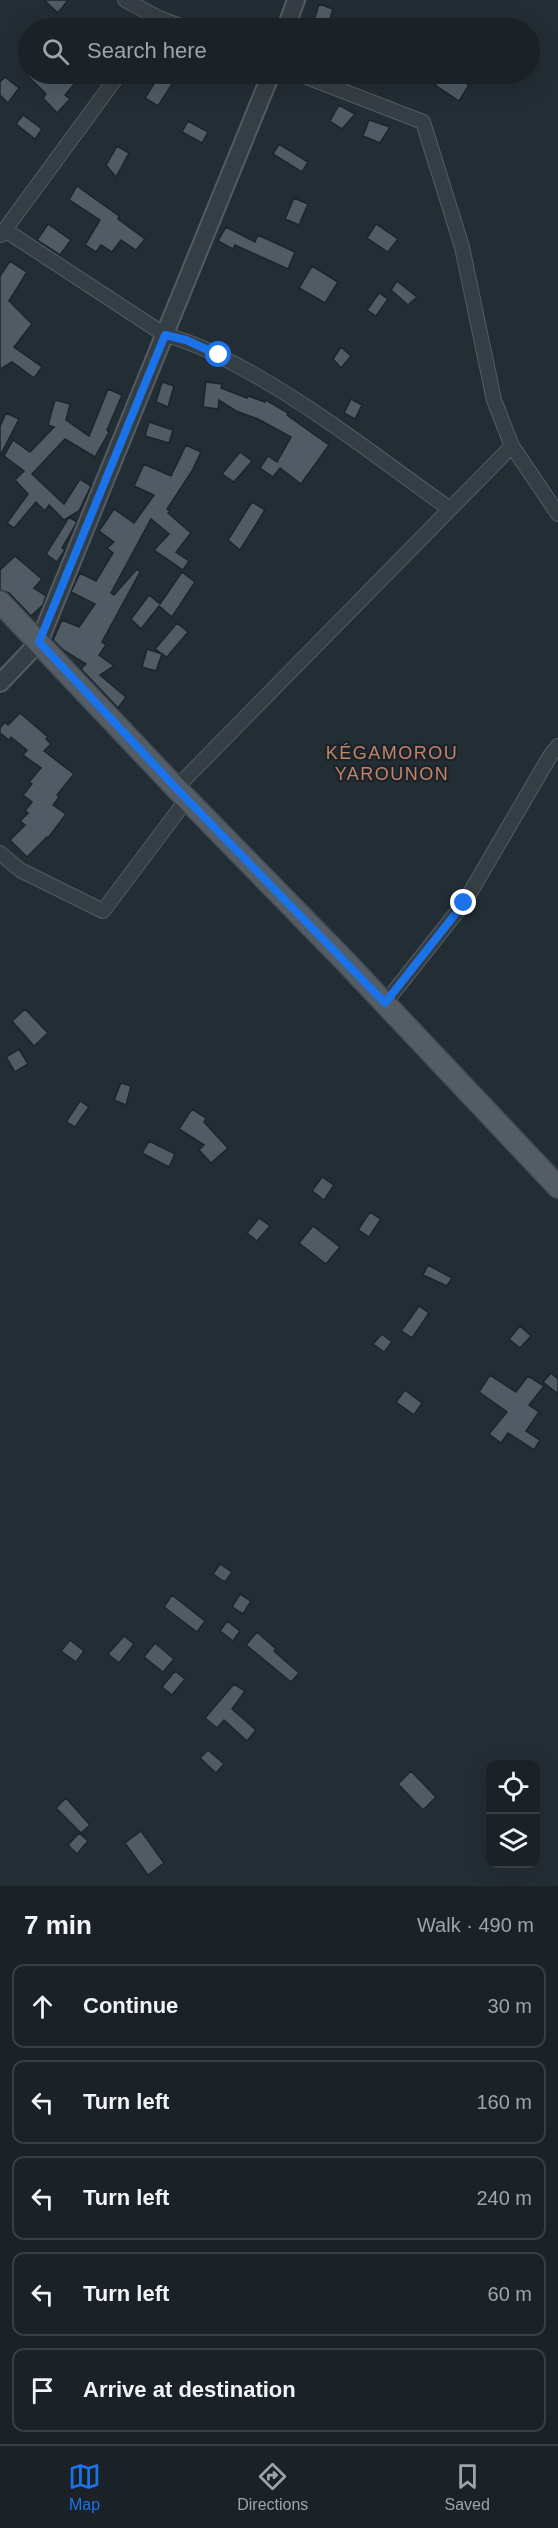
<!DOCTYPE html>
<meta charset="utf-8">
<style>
body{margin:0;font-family:Arial,sans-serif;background:#272f33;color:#f1f3f6}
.controls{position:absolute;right:18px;bottom:18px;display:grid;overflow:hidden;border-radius:12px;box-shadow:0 6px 24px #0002}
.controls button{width:54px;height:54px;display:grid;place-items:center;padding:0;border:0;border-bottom:2px solid #383f44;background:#1a2227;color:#f1f3f6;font:30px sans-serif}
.stop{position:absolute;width:18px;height:18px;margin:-14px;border:4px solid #1a73e8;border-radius:50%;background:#fff}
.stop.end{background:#1a73e8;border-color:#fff;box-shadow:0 2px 6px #0008}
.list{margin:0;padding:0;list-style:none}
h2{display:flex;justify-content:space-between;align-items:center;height:78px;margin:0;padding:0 24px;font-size:26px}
h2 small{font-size:20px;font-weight:400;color:#9fa4a7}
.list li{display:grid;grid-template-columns:39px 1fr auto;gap:18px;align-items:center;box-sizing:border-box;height:84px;margin:0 12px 12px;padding:0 12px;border:2px solid #383f44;border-radius:12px}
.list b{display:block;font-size:22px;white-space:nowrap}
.list em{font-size:20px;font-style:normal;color:#9fa4a7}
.icon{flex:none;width:33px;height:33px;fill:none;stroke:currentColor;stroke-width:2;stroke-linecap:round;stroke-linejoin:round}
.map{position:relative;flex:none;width:558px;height:1886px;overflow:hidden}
.search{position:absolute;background:#1a2227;box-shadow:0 6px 24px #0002;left:18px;right:18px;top:18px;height:66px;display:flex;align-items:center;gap:15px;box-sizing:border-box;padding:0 21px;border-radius:33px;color:#9fa4a7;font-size:22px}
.sheet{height:558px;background:#1a2227}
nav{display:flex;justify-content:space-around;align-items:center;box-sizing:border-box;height:84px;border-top:2px solid #383f44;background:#1a2227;font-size:16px;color:#9fa4a7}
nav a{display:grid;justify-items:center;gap:3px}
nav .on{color:#1a73e8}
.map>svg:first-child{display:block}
.building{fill:#505b65;stroke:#1d252c;stroke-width:1.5}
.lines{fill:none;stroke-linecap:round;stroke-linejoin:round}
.minor-casing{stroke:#535c63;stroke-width:16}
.tertiary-casing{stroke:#535c63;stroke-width:20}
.primary-casing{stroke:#424a52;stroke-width:24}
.minor{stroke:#363e45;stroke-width:14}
.tertiary{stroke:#363e45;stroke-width:16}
.primary{stroke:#545d65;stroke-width:21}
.route{stroke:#1a73e8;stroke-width:8}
.labels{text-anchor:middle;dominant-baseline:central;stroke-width:4.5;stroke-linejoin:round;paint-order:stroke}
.neighbourhood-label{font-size:18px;letter-spacing:1.5px;fill:#c58468;stroke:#1b232a}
</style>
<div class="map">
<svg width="558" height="1886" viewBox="0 0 558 1886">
<rect width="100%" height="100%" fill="#232d34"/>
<path class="building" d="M44,0H68L58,13Z
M319,4L333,9L327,28L313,24Z
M26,74H67L77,81L65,95L70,99L57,113L43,98L46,94Z
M160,74L174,81L158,106L145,98Z
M443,74H450L469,85L459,101L435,85Z
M5,77L19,88L8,103L0,95V82Z
M339,105L355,114L342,129L330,121Z
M23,115L42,129L35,139L16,124Z
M369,120L390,127L380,143L363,136Z
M188,121L208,132L202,143L182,132Z
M279,144L308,162L302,172L273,154Z
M117,146L129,153L116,177L106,165Z
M77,186L119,216L118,219L145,239L136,250L121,240L112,252L101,245L96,252L85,245L100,220L69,200Z
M294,198L308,204L299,225L285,219Z
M48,224L71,240L60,255L37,240Z
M376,224L398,239L388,252L367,238Z
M226,227L255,242L258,235L295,252L288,269L235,245L233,249L218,241Z
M10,261L27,272L9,301L32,324L14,347L42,367L34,378L12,362L0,369V276Z
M312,266L338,282L325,303L299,288Z
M397,281L417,297L408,305L391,290Z
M379,293L388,299L376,316L367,310Z
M341,347L351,356L341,368L333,359Z
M162,382L174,386L168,407L156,402Z
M206,382L222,384L221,388L247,398L248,396L265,402L266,400L288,413L287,415L329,445L301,484L280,468L273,477L260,468L268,456L277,462L291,437L258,419L236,411L219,400L218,409L203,407Z
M108,389L122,395L107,430L109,432L95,457L65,439L32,474L64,504L80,479L91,486L79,511L64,520L49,505L45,511L36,502L14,528L7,523L28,494L15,480L24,471L4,456L13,440L30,452L54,427L48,425L55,400L70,404L66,420L89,436Z
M351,399L362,405L355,419L344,413Z
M6,413L19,419L0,456V426Z
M149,422L173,430L169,443L145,436Z
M186,445L201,452L192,471L167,509L170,511L168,513L191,533L176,552L189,561L183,570L154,550L169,534L151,519L111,593L114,595L137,569L140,572L102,642L106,645L99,655L114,666L100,675L126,697L118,708L81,669L86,664L63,650L53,640L62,620L79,627L95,604L71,592L80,573L96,581L113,553L107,548L114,542L99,531L114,509L134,523L154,495L134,486L144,464L171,476Z
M240,452L252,461L234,482L222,474Z
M252,502L265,510L240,550L228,540Z
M69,517L77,522L62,548L65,550L57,562L46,554Z
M15,556L42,579L34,588L46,596L43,605L31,616L9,593L0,590V570Z
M182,572L195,582L172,617L159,606L141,629L131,619L149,595L160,604Z
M177,623L188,632L167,657L155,649Z
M147,649L162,654L156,671L142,667Z
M20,713L48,737L46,739L51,744L44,751L74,774L57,795L59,797L53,805L66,814L48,838L47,837L27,857L10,840L25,825L20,821L28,813L25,811L32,802L23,795L32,784L29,782L41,768L23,755L27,750L11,737L9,740L0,733V728L5,722L8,725Z
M25,1009L48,1033L34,1046L12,1021Z
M19,1049L28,1064L15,1072L6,1057Z
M121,1083L131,1086L126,1105L114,1100Z
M80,1101L89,1107L75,1127L66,1122Z
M192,1109L206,1118L204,1122L228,1148L211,1163L199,1150L204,1145L179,1129Z
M149,1141L175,1154L169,1167L142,1153Z
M322,1177L334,1185L324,1200L312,1191Z
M370,1212L381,1219L369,1237L358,1230Z
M259,1218L270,1226L257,1241L247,1233Z
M313,1226L340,1247L326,1264L299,1243Z
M428,1265L452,1278L447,1286L423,1275Z
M419,1306L429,1313L412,1338L401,1331Z
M520,1326L531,1336L520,1348L509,1339Z
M382,1334L392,1342L384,1352L373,1344Z
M551,1373L558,1379V1394L543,1382Z
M490,1375L516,1392L528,1376L544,1386L529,1405L539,1412L526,1431L540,1440L534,1450L508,1433L501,1443L489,1434L507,1412L479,1392Z
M405,1390L422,1403L414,1415L396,1402Z
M220,1564L232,1572L225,1582L213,1574Z
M240,1594L251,1601L243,1614L232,1607Z
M172,1595L205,1621L197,1632L164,1607Z
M227,1621L240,1631L233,1641L220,1631Z
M257,1632L276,1649L274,1651L299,1673L291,1682L246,1645Z
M124,1636L134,1644L119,1663L108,1654Z
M70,1640L84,1651L76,1662L61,1651Z
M155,1643L174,1659L163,1672L144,1657Z
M175,1671L185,1679L172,1695L162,1687Z
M234,1684L245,1691L232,1709L256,1730L247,1741L224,1720L217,1728L205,1718Z
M208,1750L224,1764L216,1773L200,1758Z
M411,1771L436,1797L423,1810L398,1784Z
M66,1798L90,1825L81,1833L56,1808Z
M141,1831L164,1863L148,1875L125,1843Z
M79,1833L88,1841L77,1854L68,1845Z"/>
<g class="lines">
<g class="minor-casing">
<path id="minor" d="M125,0L159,18L185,28
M299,74L423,122L462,247L494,400L512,446L558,514
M5,230L165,335C197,343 224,358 253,374C322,413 385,463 450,509
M1,235L119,74
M176,788L512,446
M0,853L20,870L103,911L187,799
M385,1003L464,903L550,756L558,746"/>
</g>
<g class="tertiary-casing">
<path id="tertiary" d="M286,28L296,0
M0,683L39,642L271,74"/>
</g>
<g class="primary-casing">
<path id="primary" d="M0,602L176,788L343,959L558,1187"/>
</g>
<use href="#minor" class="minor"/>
<use href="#tertiary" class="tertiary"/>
<use href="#primary" class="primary"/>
</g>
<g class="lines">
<path class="route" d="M219,355L186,340L165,335L39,642L176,788L385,1003L464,903"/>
</g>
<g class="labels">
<g class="neighbourhood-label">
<text x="392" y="753">KÉGAMOROU<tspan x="392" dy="21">YAROUNON</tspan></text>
</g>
</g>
</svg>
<div class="controls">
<button><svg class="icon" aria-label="locate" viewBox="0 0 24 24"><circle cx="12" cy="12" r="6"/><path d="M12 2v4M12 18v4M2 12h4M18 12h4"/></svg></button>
<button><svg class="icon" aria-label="layers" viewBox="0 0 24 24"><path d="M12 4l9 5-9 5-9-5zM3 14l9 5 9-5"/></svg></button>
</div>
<div class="stop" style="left:219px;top:355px"></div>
<div class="stop end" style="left:464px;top:903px"></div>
<div class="search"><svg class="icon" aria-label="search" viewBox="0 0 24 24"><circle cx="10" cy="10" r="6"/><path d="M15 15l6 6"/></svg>Search here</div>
</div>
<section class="sheet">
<h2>7 min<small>Walk · 490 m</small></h2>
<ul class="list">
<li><svg class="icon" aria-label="ahead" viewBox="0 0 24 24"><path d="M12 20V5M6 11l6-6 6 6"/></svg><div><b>Continue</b></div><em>30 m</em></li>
<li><svg class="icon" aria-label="left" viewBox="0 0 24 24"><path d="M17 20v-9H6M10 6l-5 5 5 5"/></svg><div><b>Turn left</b></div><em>160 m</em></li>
<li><svg class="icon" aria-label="left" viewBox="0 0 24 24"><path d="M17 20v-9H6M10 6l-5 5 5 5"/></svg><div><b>Turn left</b></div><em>240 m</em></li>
<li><svg class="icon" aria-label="left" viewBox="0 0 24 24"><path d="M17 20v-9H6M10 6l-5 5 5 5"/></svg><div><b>Turn left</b></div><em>60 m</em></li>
<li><svg class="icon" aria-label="arrive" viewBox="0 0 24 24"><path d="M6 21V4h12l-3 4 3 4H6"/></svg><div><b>Arrive at destination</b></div></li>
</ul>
</section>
<nav>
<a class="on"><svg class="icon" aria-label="map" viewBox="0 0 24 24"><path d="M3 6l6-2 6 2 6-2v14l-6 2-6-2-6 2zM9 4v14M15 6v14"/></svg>Map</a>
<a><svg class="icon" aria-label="directions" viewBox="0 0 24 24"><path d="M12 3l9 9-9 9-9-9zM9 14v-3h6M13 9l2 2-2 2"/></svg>Directions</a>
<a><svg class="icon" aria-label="saved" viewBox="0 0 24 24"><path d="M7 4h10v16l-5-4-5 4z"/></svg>Saved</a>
</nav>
